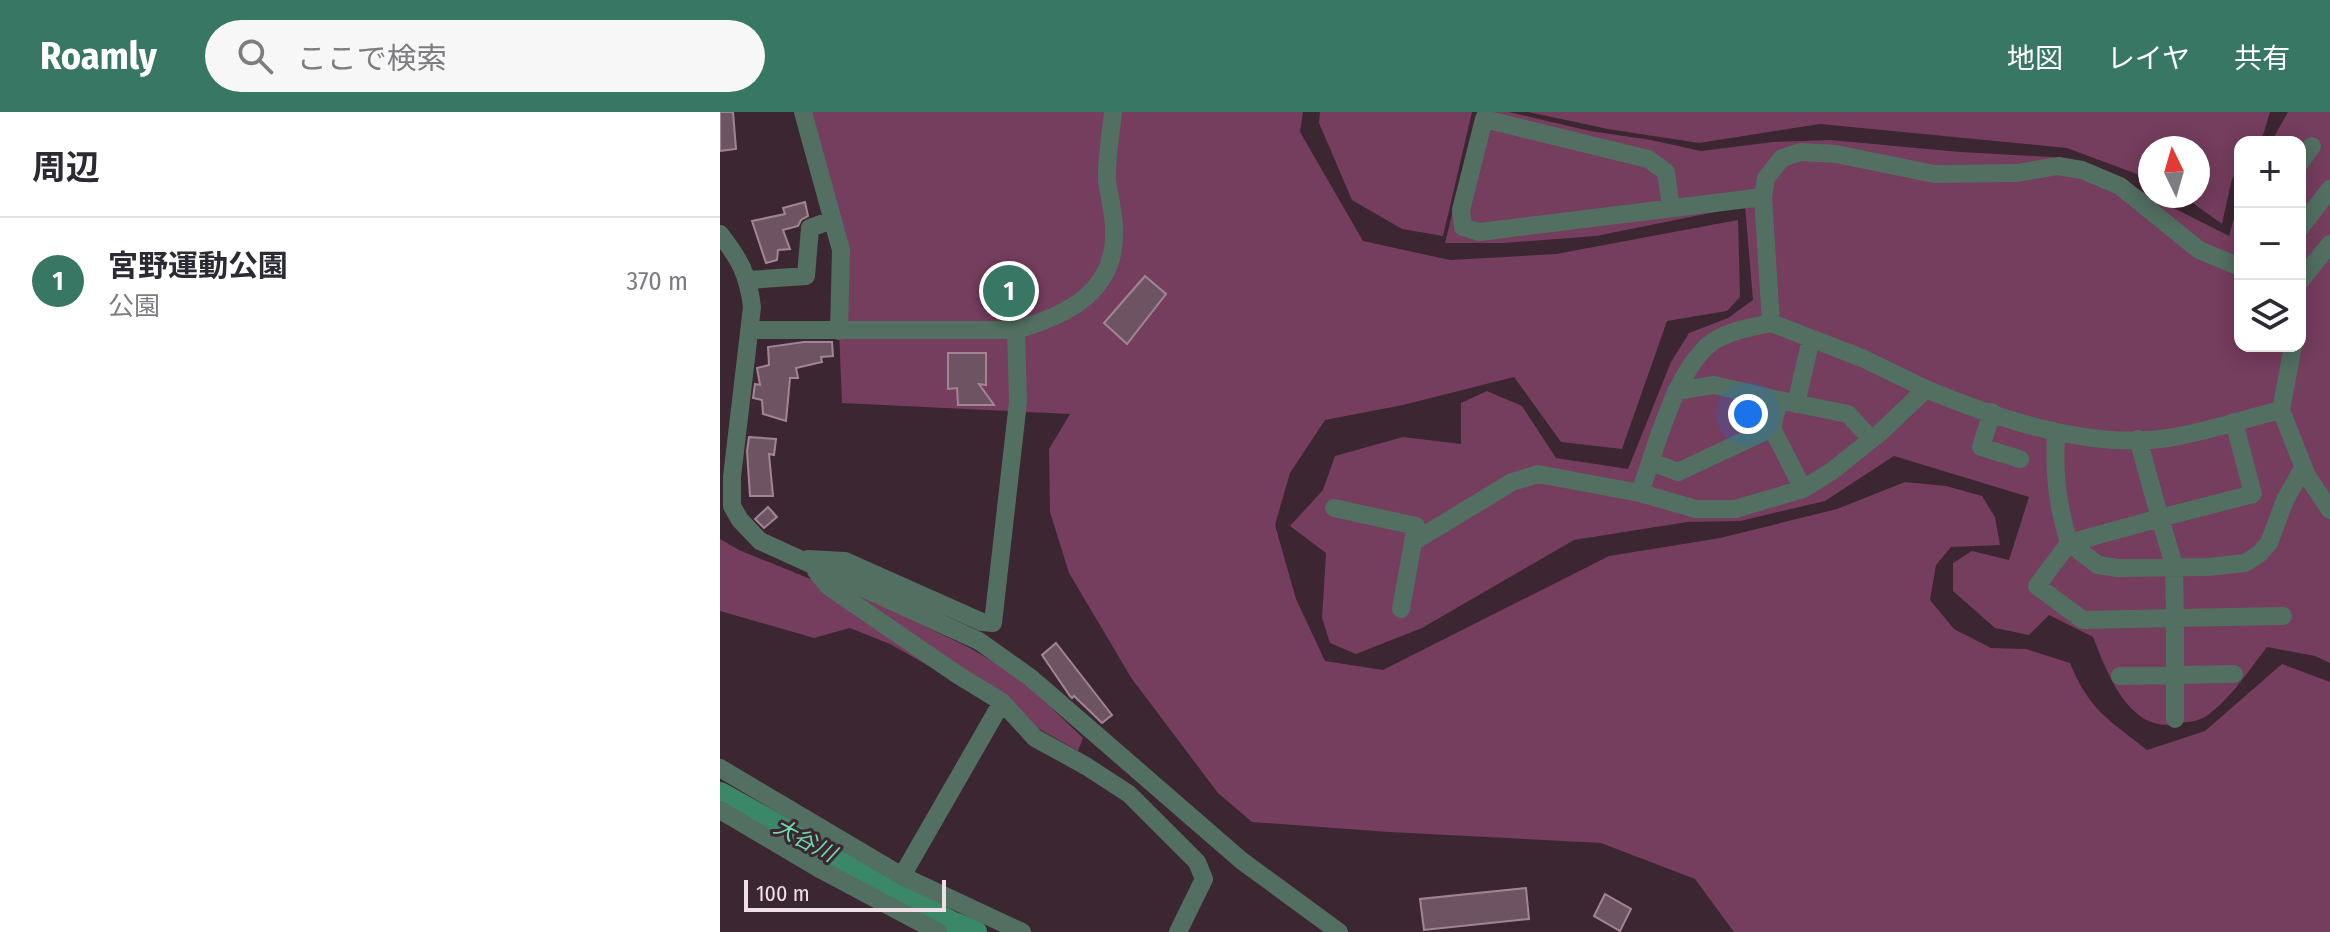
<!DOCTYPE html>
<html lang="ja">
<meta charset="utf-8">
<style>
body{margin:0;font-family:"Fira Sans Condensed","Noto Sans JP",sans-serif;background:#f7f7f7;color:#2b2b33}
.controls{position:absolute;right:24px;top:24px;display:grid;overflow:hidden;border-radius:16px;box-shadow:0 4px 20px #0003}
.controls button{width:72px;height:72px;display:grid;place-items:center;padding:0;border:0;border-bottom:2px solid #e1e1e2;background:#fff;color:#2b2b33;font:40px sans-serif}
.compass{position:absolute;left:1418px;top:24px;width:72px;height:72px;border-radius:50%;background:#fff;box-shadow:0 4px 20px #0003;rotate:355deg}
.scale{position:absolute;left:24px;bottom:20px;width:202px;box-sizing:border-box;padding-left:8px;border:4px solid #efdfe7;border-top:0;font-size:22px;line-height:28px;white-space:nowrap;color:#efdfe7;-webkit-text-stroke:6px #3c2632;paint-order:stroke}
.you{position:absolute;left:1028px;top:302px;width:28px;height:28px;margin:-20px;border:6px solid #fff;border-radius:50%;background:#1a73e8;box-shadow:0 0 0 12px #1a73e833}
.badge{display:grid;place-items:center;width:52px;height:52px;border-radius:50%;background:#387763;color:#fff;font-size:26px;font-weight:700}
.pin{position:absolute;translate:-50% -50%;border:4px solid #fff;box-shadow:0 2px 8px #0006}
.list{margin:0;padding:0;list-style:none}
h2{display:flex;justify-content:space-between;align-items:center;height:104px;margin:0;padding:0 32px;font-size:34px}
h2 small{font-size:26px;font-weight:400;color:#7c7c81}
.list li{display:grid;grid-template-columns:52px 1fr auto;gap:24px;align-items:center;box-sizing:border-box;height:128px;padding:0 32px;border-top:2px solid #e1e1e2}
.list b{display:block;font-size:30px;white-space:nowrap}
.list p{margin:0;font-size:26px;white-space:nowrap;color:#7c7c81}
.list em{font-size:26px;font-style:normal;color:#7c7c81}
.icon{flex:none;width:44px;height:44px;fill:none;stroke:currentColor;stroke-width:2;stroke-linecap:round;stroke-linejoin:round}
.map{position:relative;flex:none;width:1610px;height:820px;overflow:hidden}
header{display:flex;align-items:center;gap:48px;box-sizing:border-box;height:112px;padding:0 40px;background:#387763;color:#fff}
header strong{font-size:38px}
nav{display:flex;gap:44px;margin-inline-start:auto;font-size:28px}
.search{width:560px;height:72px;background:#f7f7f7;display:flex;align-items:center;gap:20px;box-sizing:border-box;padding:0 28px;border-radius:44px;color:#7c7c81;font-size:30px}
main{display:flex}
aside{flex:1;background:#fff}
.map>svg:first-child{display:block}
.green{fill:#753d5e}
.lines{fill:none;stroke-linecap:round;stroke-linejoin:round}
.river{stroke:#3b8868;stroke-width:24}
.building{fill:#6e5462;stroke:#a18594;stroke-width:2}
.minor{stroke:#526f61;stroke-width:18}
.labels{text-anchor:middle;dominant-baseline:central;stroke-width:6;stroke-linejoin:round;paint-order:stroke}
.water-label{font-size:22px;font-style:italic;fill:#6edbac;stroke:#3c2632}
</style>
<header>
<strong>Roamly</strong>
<div class="search"><svg class="icon" aria-label="search" viewBox="0 0 24 24"><circle cx="10" cy="10" r="6"/><path d="M15 15l6 6"/></svg>ここで検索</div>
<nav><a>地図</a><a>レイヤ</a><a>共有</a></nav>
</header>
<main>
<aside>
<h2>周辺<small></small></h2>
<ul class="list">
<li><span class="badge">1</span><div><b>宮野運動公園</b><p>公園</p></div><em>370 m</em></li>
</ul>
</aside>
<div class="map">
<svg width="1610" height="820" viewBox="0 0 1610 820">
<rect width="100%" height="100%" fill="#3c2632"/>
<path class="green" d="M83,0H583L580,20L643,129L730,148L836,142L1018,108L1020,185L1007,199L947,209L902,337L841,330L794,265L683,293L605,308L570,361L555,413L576,487L605,549L663,558L889,444L1000,426L1117,397L1185,370L1226,374L1262,384L1275,405L1280,433L1231,435L1216,453L1210,488L1234,517L1271,536L1306,537L1350,551C1369,598 1389,608 1427,638L1485,619L1562,552L1610,570V820H1014L975,767L881,731L669,720L532,710L498,681L412,567L349,461L330,400L329,337L350,302L122,291L119,219L121,138Z
M600,0H752L723,124L682,117L632,88L599,11Z
M757,0H789L870,19L931,28L981,39L1053,30L1110,28L1240,40L1332,45L1387,59L1430,84L1509,124L1520,85V234H1580V30H1551L1568,0H1610V551L1595,544L1547,535C1529,558 1510,588 1485,605C1478,609 1468,610 1461,611C1410,624 1388,563 1373,525L1329,503L1309,523L1275,516L1233,479V451L1252,439L1289,448L1309,385L1174,344L1105,389L1020,409L967,410L854,428L702,516L636,542L610,531L602,506L606,441L570,414L603,378L615,344L683,325L741,332V291L767,279L802,294L836,346L908,357L951,250L969,221L1008,206L1033,188L1025,94L876,124L784,131H725Z
M808,0H1550L1541,30H1520V58L1512,67L1502,112L1463,84H1478V36H1430V67L1347,36L1100,12L979,31L888,17Z
M0,427L19,438L88,466L145,485L252,537L299,565L363,626L358,639L170,532L130,516L94,526L0,499Z"/>
<g class="lines">
<path class="river" d="M0,682L231,811L255,820"/>
</g>
<path class="building" d="M0,0H13L16,37L0,39Z
M85,90L88,104L81,108L78,114L63,118L70,137L58,138L57,148L46,151L32,109L65,102L63,96Z
M425,164L446,182L407,232L384,211Z
M84,230H112L113,244L101,245L102,250L76,256L78,266H70L66,309L43,302L42,288L33,286L35,272L40,273L37,256L49,253L48,235Z
M228,241H266V273L259,272L274,293H238L237,276L228,277Z
M29,325L56,327L54,343L49,342L53,384H30L27,339Z
M48,395L57,405L44,416L35,407Z
M336,531L392,603L382,611L354,584L352,586L350,584L322,543Z
M806,776L809,807L704,818L700,787Z
M885,782L911,797L900,819L874,804Z"/>
<g class="lines">
<path class="minor" d="M83,0L121,138L119,219
M1580,51L1592,34
M951,96L946,60L928,47L764,7L741,98L743,115L759,120L1043,85
M1580,116L1610,77
M0,122C20,148 28,162 32,195L12,365V394L20,408L40,429L259,529L311,566L522,749L619,820
M29,168L86,164L90,116L112,108
M1580,169L1610,132
M32,218H296C348,203 397,179 394,117C394,101 389,84 387,68C386,46 391,22 393,0
M1573,234L1561,298L1587,364L1610,398
M1206,277L1142,246L1051,211L1043,85L1046,66L1062,46L1081,40L1116,42L1214,62L1297,61L1338,54L1362,58L1400,74L1479,138L1520,155
M956,279L994,273L1059,288
M1076,292L1091,227
M1272,300L1261,335L1300,347
M1514,310L1533,382L1440,406L1454,453L1455,506L1363,508L1317,474L1349,431L1378,453L1398,456L1488,455L1525,451L1539,442L1549,431L1565,388L1583,356
M1052,316L1083,377
M1336,322C1334,363 1337,391 1349,431L1440,406L1418,327
M931,350L958,360L1052,316L1059,288L1128,302L1151,327
M920,381C935,338 957,250 997,227C1014,218 1032,215 1051,211
M614,396L696,414L693,430
M88,447L125,449L262,510L273,511L298,290L296,218
M96,459L108,474L238,563L282,590L315,626L366,654L409,682L477,750L484,767L458,820
M681,497L693,430L792,370L818,362L920,381L976,397H1015L1083,377L1112,359L1162,319L1206,277C1277,307 1370,338 1448,326C1486,320 1524,307 1561,298
M1400,564L1514,562
M1455,607V506L1563,504
M0,656L182,764L302,820
M0,698L98,756L218,820
M182,764L282,590"/>
</g>
<g class="labels">
<g class="water-label">
<text transform="translate(85 728) rotate(28)">大谷川</text>
</g>
</g>
</svg>
<div class="controls">
<button>+</button>
<button>−</button>
<button><svg class="icon" aria-label="layers" viewBox="0 0 24 24"><path d="M12 4l9 5-9 5-9-5zM3 14l9 5 9-5"/></svg></button>
</div>
<svg class="compass" viewBox="-18 -18 36 36"><path d="M0-13l5 13h-10z" fill="#e53935"/><path d="M0 13l5-13h-10z" fill="#7c7c81"/></svg>
<div class="scale">100 m</div>
<div class="you"></div>
<div class="pin badge" style="left:289px;top:179px">1</div>
</div>
</main>
